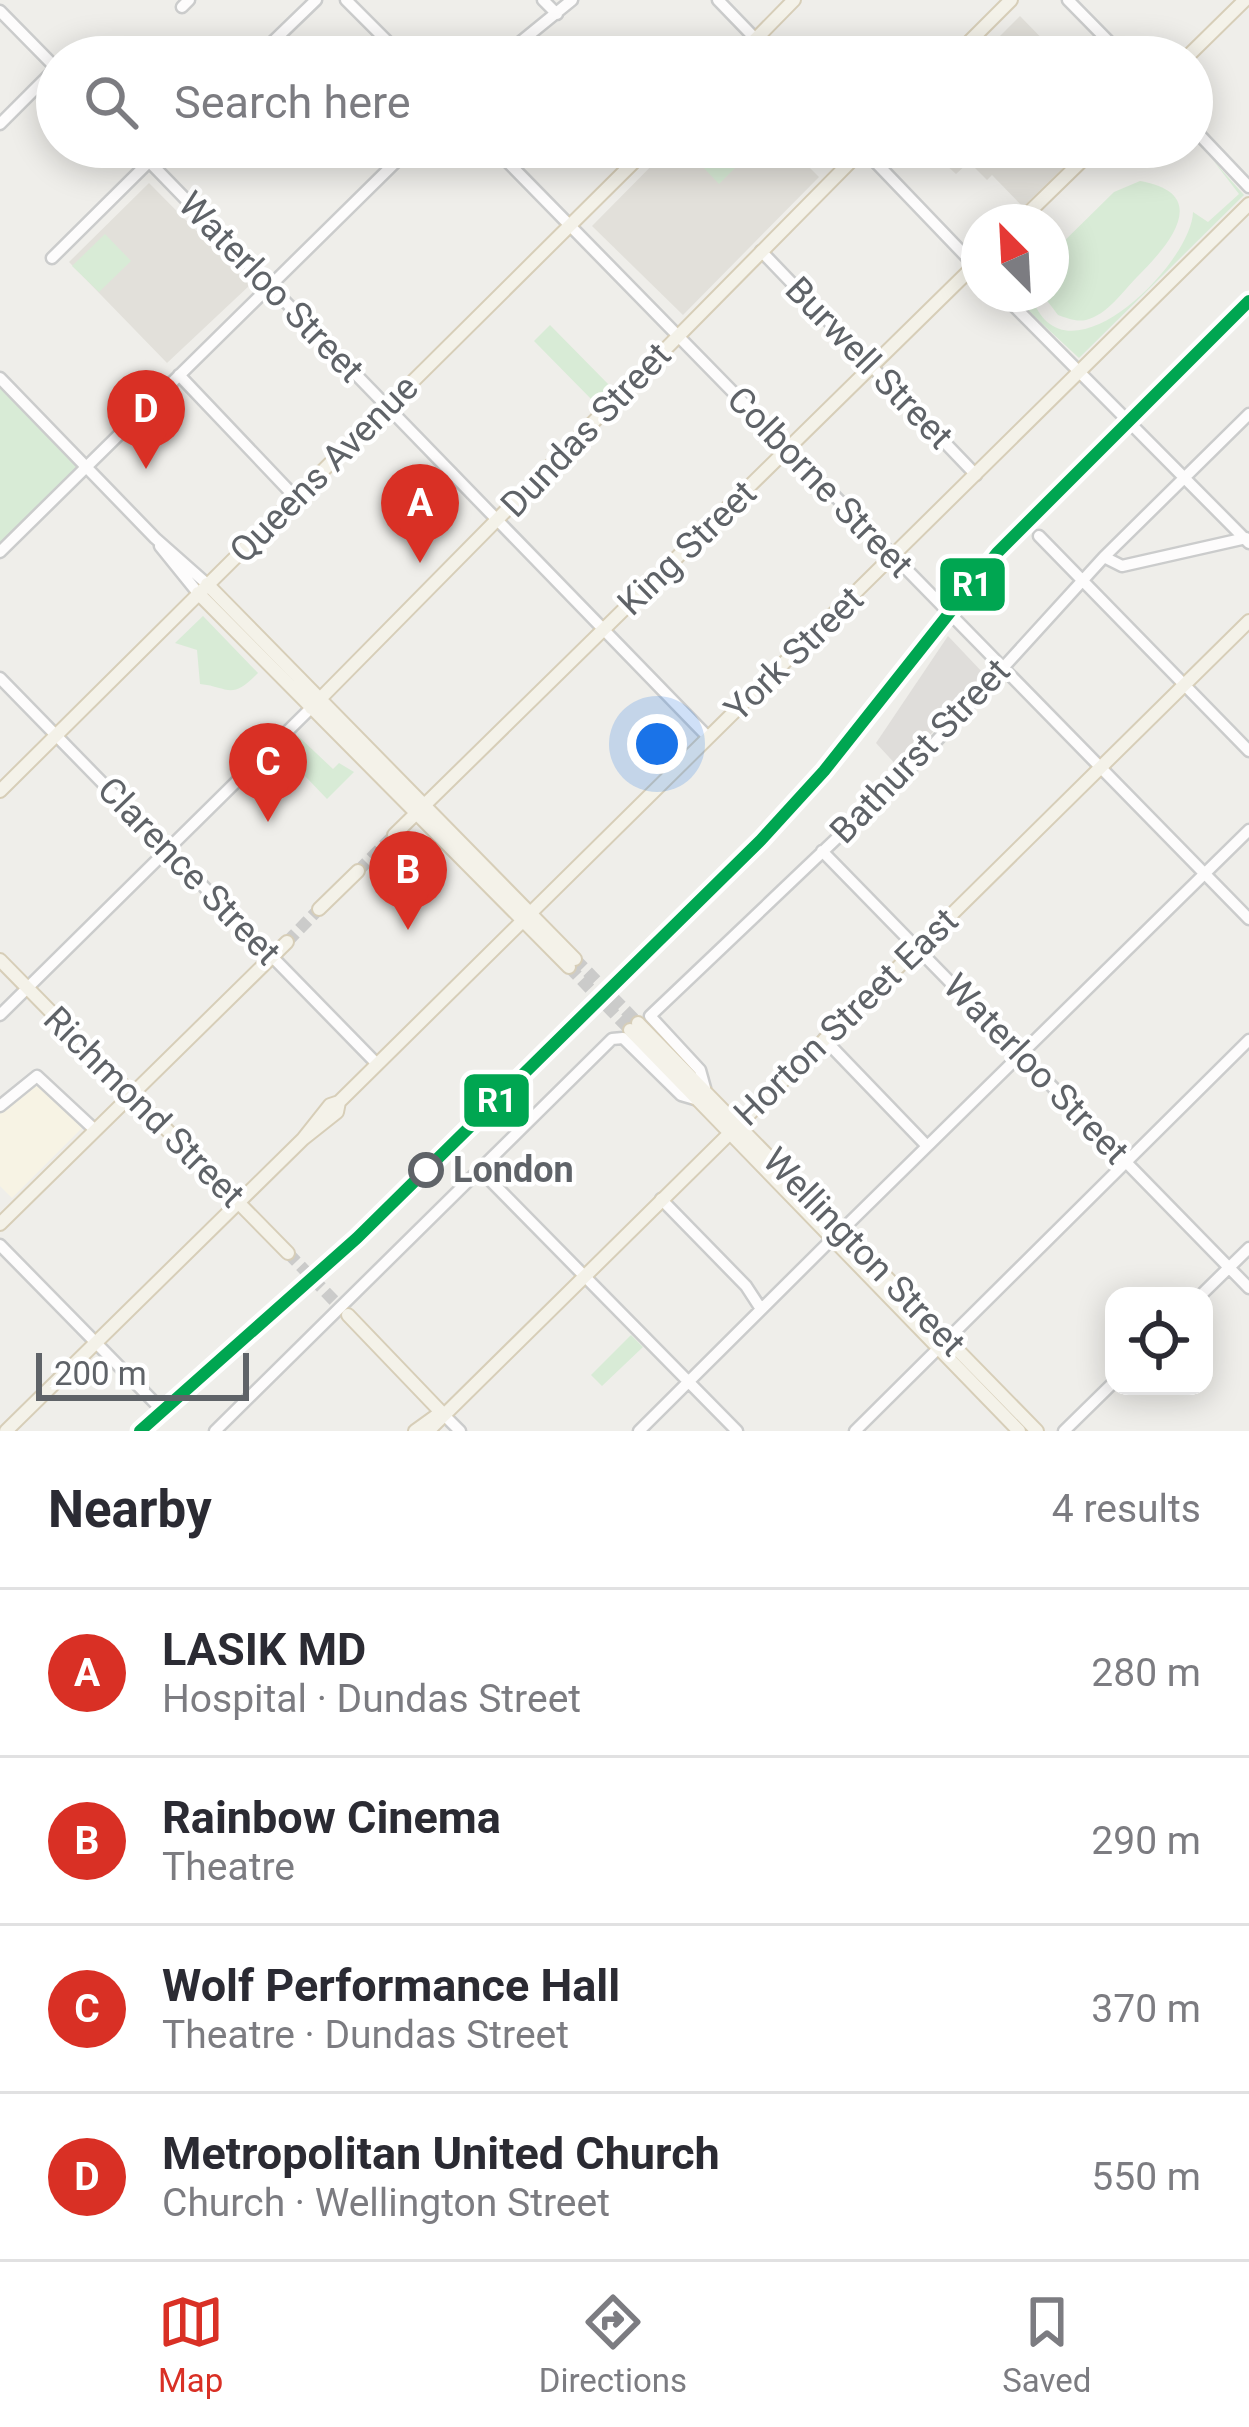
<!DOCTYPE html>
<meta charset="utf-8">
<style>
body{margin:0;font-family:Roboto,sans-serif;background:#f7f7f7;color:#2b2b33}
.controls{position:absolute;right:36px;bottom:36px;display:grid;overflow:hidden;border-radius:24px;box-shadow:0 6px 30px #0003}
.controls button{width:108px;height:108px;display:grid;place-items:center;padding:0;border:0;border-bottom:3px solid #e1e1e2;background:#fff;color:#2b2b33;font:60px sans-serif}
.compass{position:absolute;left:961px;top:204px;width:108px;height:108px;border-radius:50%;background:#fff;box-shadow:0 6px 30px #0003;rotate:336deg}
.scale{position:absolute;left:36px;bottom:30px;width:213px;box-sizing:border-box;padding-left:12px;border:6px solid #5f6368;border-top:0;font-size:33px;line-height:42px;white-space:nowrap;color:#5f6368;-webkit-text-stroke:9px #fff;paint-order:stroke}
.you{position:absolute;left:657px;top:744px;width:42px;height:42px;margin:-30px;border:9px solid #fff;border-radius:50%;background:#1a73e8;box-shadow:0 0 0 18px #1a73e833}
.badge{display:grid;place-items:center;width:78px;height:78px;border-radius:50%;background:#d93025;color:#fff;font-size:39px;font-weight:700}
.pin{position:absolute;translate:-50% -99px;filter:drop-shadow(0 3px 6px #0008)}
.pin::after{content:'';position:absolute;top:63px;width:42px;height:36px;background:inherit;clip-path:polygon(0 0,100% 0,50% 100%)}
.list{margin:0;padding:0;list-style:none}
h2{display:flex;justify-content:space-between;align-items:center;height:156px;margin:0;padding:0 48px;font-size:51px}
h2 small{font-size:39px;font-weight:400;color:#7c7c81}
.list li{display:grid;grid-template-columns:78px 1fr auto;gap:36px;align-items:center;box-sizing:border-box;height:168px;padding:0 48px;border-top:3px solid #e1e1e2}
.list b{display:block;font-size:45px;white-space:nowrap}
.list p{margin:0;font-size:39px;white-space:nowrap;color:#7c7c81}
.list em{font-size:39px;font-style:normal;color:#7c7c81}
.icon{flex:none;width:66px;height:66px;fill:none;stroke:currentColor;stroke-width:2;stroke-linecap:round;stroke-linejoin:round}
.map{position:relative;flex:none;width:1249px;height:1431px;overflow:hidden}
.search{position:absolute;background:#fff;box-shadow:0 6px 30px #0003;left:36px;right:36px;top:36px;height:132px;display:flex;align-items:center;gap:30px;box-sizing:border-box;padding:0 42px;border-radius:66px;color:#7c7c81;font-size:45px}
.sheet{height:828px;background:#fff}
nav{display:flex;justify-content:space-around;align-items:center;box-sizing:border-box;height:168px;border-top:3px solid #e1e1e2;background:#fff;font-size:33px;color:#7c7c81}
nav a{display:grid;justify-items:center;gap:6px}
nav .on{color:#d93025}
.map>svg:first-child{display:block}
.commercial{fill:#f7f3e4}
.industrial{fill:#dfddda}
.education{fill:#e2e0da}
.green{fill:#d8ebd6}
.lines{fill:none;stroke-linecap:round;stroke-linejoin:round}
.major-tunnel{stroke:#cbcbca;stroke-width:12;stroke-dasharray:12 6;stroke-linecap:butt}
.minor-casing{stroke:#cbcccc;stroke-width:15}
.major-casing{stroke:#d7ceb8;stroke-width:16}
.minor{stroke:#fdfcfc;stroke-width:10}
.major{stroke:#f4f2e9;stroke-width:12}
.rail-casing{stroke:#e4e4e4;stroke-width:8}
.rail{stroke:#fff;stroke-width:3;stroke-dasharray:9;stroke-linecap:butt}
.rail-1-casing{stroke:#fff;stroke-width:21}
.rail-1{stroke:#00a651;stroke-width:12}
.stop-dot{fill:#fff;stroke:#5f6368;stroke-width:6}
.labels{text-anchor:middle;dominant-baseline:central;stroke-width:9;stroke-linejoin:round;paint-order:stroke}
.street-label{font-size:36px;fill:#5f6368;stroke:#fff}
.stop-label{font-size:36px;font-weight:bold;fill:#5f6368;stroke:#fff;text-anchor:start}
.line-badge{stroke:#fff;stroke-width:4.5}
.badge-label{font-size:33px;text-anchor:middle;font-weight:bold;fill:#fff}
</style>
<div class="map">
<svg width="1249" height="1431" viewBox="0 0 1249 1431">
<rect width="100%" height="100%" fill="#efeeea"/>
<path class="commercial" d="M36,1082L82,1128L12,1198L0,1186V1111Z"/>
<path class="industrial" d="M948,636L984,674L900,769L876,743Z"/>
<path class="education" d="M1020,16L1059,56L1068,48L1075,53L1092,36L1112,57H979Z
M670,147H789L819,177L683,315L592,226Z
M963,147H1084L1023,207L992,175L987,180L969,162L956,174L945,164Z
M149,183L250,285L167,363L69,262Z"/>
<path class="green" d="M684,147H756L719,184Z
M1212,159L1244,195L1079,358L1010,294H1031C1061,394 1192,264 1193,212L1208,222L1239,194Z
M1140,181C1215,194 1166,248 1137,277C1123,291 1107,315 1086,320C1076,322 1067,318 1058,315L1042,294H1051V254L1114,192Z
M105,234L131,261L99,292L72,266Z
M550,325L611,387L595,403L534,341Z
M0,386L78,466L0,543Z
M203,616L258,673C231,701 229,687 200,684L197,650L175,643Z
M298,736L333,769L339,763L354,772L327,799L282,752Z
M631,1335L643,1347L602,1386L591,1375Z"/>
<g class="lines">
<path class="major-tunnel" d="M358,871L394,835
M287,942L319,909
M575,959L638,1023
M569,967L630,1030
M288,1253L345,1312"/>
<g class="minor-casing">
<path id="minor" d="M346,0L403,57
M543,0L557,14
M718,0L773,57
M1068,0L1124,57
M182,7L189,0
M0,11L57,69
M257,57L316,0
M502,57L572,0
M0,124L56,68
M1192,127L1249,187
M135,147L708,737
M493,147L1249,919
M861,147L979,270
M761,251L976,475
M52,258L164,147
M1002,294L1249,543
M179,375L295,497
M0,378L155,538L207,584
M1039,536L1249,751
M160,546L198,593
M0,552L411,147
M1104,557L1122,566L1246,538
M0,678L377,1064
M822,851L1249,1288
M0,1015L311,708
M824,1039L927,1146
M705,1088L700,1070L650,1016L918,761L1104,557L1249,414
M0,1106L37,1076L95,1130
M480,1170L737,1431
M661,1199L746,1286L761,1309
M842,1230L1249,830
M0,1245L155,1403
M1200,1296L1249,1248
M441,1412L460,1431
M215,1431L612,1039L623,1038L681,1095L698,1100
M639,1431L832,1239
M855,1431L1249,1040
M1064,1431L1114,1382"/>
</g>
<g class="major-casing">
<path id="major" d="M738,57L794,0
M954,57L1011,0
M1187,57L1245,0
M1019,222L1096,147
M207,584L575,959
M198,593L569,967
M311,708L865,147
M0,791L649,147
M394,835L979,261
M319,909L358,871
M0,960L288,1253
M638,1023L1037,1431
M630,1030L1019,1431
M303,1139L337,1112L339,1102
M0,1224L287,942
M348,1315L441,1412
M6,1431L303,1139L330,1105L339,1102L1249,204
M415,1431L440,1413
M428,1431L1249,621"/>
</g>
<use href="#minor" class="minor"/>
<use href="#major" class="major"/>
<g class="rail-casing">
<path id="rail" d="M147,1431L360,1241L781,827L1000,556L1236,319"/>
</g>
<use href="#rail" class="rail"/>
<g class="rail-1-casing">
<path id="rail-1" d="M140,1431L357,1238L761,840L824,771L997,553L1249,301"/>
</g>
<use href="#rail-1" class="rail-1"/>
</g>
<circle class="stop-dot" cx="426" cy="1170" r="15"/>
<g class="labels">
<g class="street-label">
<text transform="translate(271 287) rotate(46)">Waterloo Street</text>
<text transform="translate(869 363) rotate(46)">Burwell Street</text>
<text transform="translate(586 430) rotate(-46)">Dundas Street</text>
<text transform="translate(324 469) rotate(-45)">Queens Avenue</text>
<text transform="translate(820 482) rotate(46)">Colborne Street</text>
<text transform="translate(687 548) rotate(-44)">King Street</text>
<text transform="translate(794 654) rotate(-44)">York Street</text>
<text transform="translate(920 751) rotate(-46)">Bathurst Street</text>
<text transform="translate(189 871) rotate(46)">Clarence Street</text>
<text transform="translate(846 1017) rotate(-44)">Horton Street East</text>
<text transform="translate(1036 1069) rotate(46)">Waterloo Street</text>
<text transform="translate(144 1107) rotate(45)">Richmond Street</text>
<text transform="translate(864 1252) rotate(46)">Wellington Street</text>
</g>
<g class="stop-label">
<text x="453" y="1170">London</text>
</g>
</g>
<g class="line-badge">
<rect x="938" y="556" width="69" height="57" rx="12" fill="#00a651"/>
<rect x="462" y="1072" width="69" height="57" rx="12" fill="#00a651"/>
</g>
<g class="badge-label">
<text x="972" y="596">R1</text>
<text x="497" y="1112">R1</text>
</g>
</svg>
<div class="controls">
<button><svg class="icon" aria-label="locate" viewBox="0 0 24 24"><circle cx="12" cy="12" r="6"/><path d="M12 2v4M12 18v4M2 12h4M18 12h4"/></svg></button>
</div>
<svg class="compass" viewBox="-18 -18 36 36"><path d="M0-13l5 13h-10z" fill="#e53935"/><path d="M0 13l5-13h-10z" fill="#7c7c81"/></svg>
<div class="scale">200 m</div>
<div class="you"></div>
<div class="pin badge" style="left:420px;top:563px">A</div>
<div class="pin badge" style="left:408px;top:930px">B</div>
<div class="pin badge" style="left:268px;top:822px">C</div>
<div class="pin badge" style="left:146px;top:469px">D</div>
<div class="search"><svg class="icon" aria-label="search" viewBox="0 0 24 24"><circle cx="10" cy="10" r="6"/><path d="M15 15l6 6"/></svg>Search here</div>
</div>
<section class="sheet">
<h2>Nearby<small>4 results</small></h2>
<ul class="list">
<li><span class="badge">A</span><div><b>LASIK MD</b><p>Hospital · Dundas Street</p></div><em>280 m</em></li>
<li><span class="badge">B</span><div><b>Rainbow Cinema</b><p>Theatre</p></div><em>290 m</em></li>
<li><span class="badge">C</span><div><b>Wolf Performance Hall</b><p>Theatre · Dundas Street</p></div><em>370 m</em></li>
<li><span class="badge">D</span><div><b>Metropolitan United Church</b><p>Church · Wellington Street</p></div><em>550 m</em></li>
</ul>
</section>
<nav>
<a class="on"><svg class="icon" aria-label="map" viewBox="0 0 24 24"><path d="M3 6l6-2 6 2 6-2v14l-6 2-6-2-6 2zM9 4v14M15 6v14"/></svg>Map</a>
<a><svg class="icon" aria-label="directions" viewBox="0 0 24 24"><path d="M12 3l9 9-9 9-9-9zM9 14v-3h6M13 9l2 2-2 2"/></svg>Directions</a>
<a><svg class="icon" aria-label="saved" viewBox="0 0 24 24"><path d="M7 4h10v16l-5-4-5 4z"/></svg>Saved</a>
</nav>
